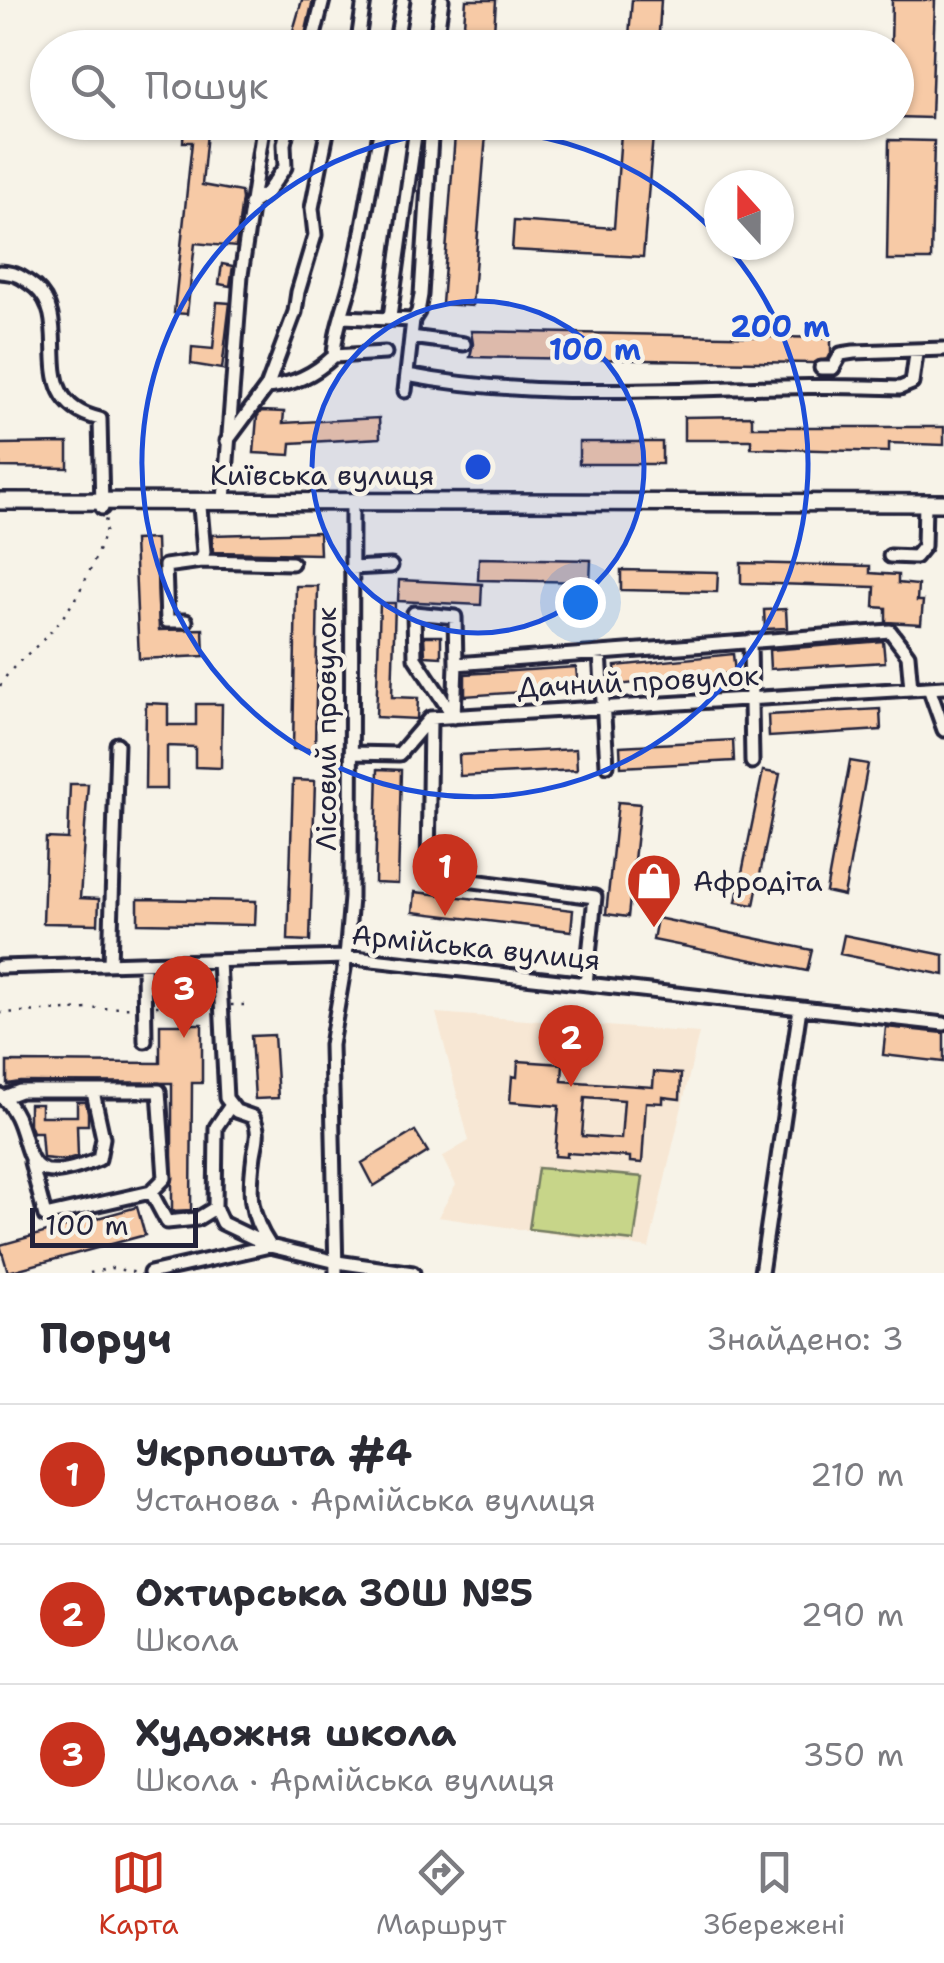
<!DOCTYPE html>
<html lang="uk">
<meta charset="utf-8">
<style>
body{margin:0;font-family:"Shantell Sans",sans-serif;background:#f2f2f3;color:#2b2b33}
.compass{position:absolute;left:704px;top:170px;width:90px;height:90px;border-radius:50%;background:#fff;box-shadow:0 2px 8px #0004;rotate:339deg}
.scale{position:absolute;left:30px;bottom:25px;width:168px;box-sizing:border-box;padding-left:10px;border:5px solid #22223b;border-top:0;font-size:28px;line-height:35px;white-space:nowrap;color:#22223b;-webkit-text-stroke:8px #f7f3e8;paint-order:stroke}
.you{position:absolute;left:580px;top:602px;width:35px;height:35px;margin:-25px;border:8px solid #fff;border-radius:50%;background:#1a73e8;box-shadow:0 0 0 15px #1a73e833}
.badge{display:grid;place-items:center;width:65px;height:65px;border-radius:50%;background:#c8321e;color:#fff;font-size:32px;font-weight:700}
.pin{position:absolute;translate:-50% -82px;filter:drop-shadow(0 2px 5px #0008)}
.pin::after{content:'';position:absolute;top:52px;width:35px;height:30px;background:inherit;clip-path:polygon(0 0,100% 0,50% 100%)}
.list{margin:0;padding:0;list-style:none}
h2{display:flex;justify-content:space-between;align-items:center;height:130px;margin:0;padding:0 40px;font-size:42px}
h2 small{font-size:32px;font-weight:400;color:#7c7c81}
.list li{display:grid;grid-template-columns:65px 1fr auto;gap:30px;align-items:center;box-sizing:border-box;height:140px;padding:0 40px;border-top:2px solid #e1e1e2}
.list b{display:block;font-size:38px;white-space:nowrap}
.list p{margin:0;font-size:32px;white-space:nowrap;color:#7c7c81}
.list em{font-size:32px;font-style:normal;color:#7c7c81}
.icon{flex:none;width:55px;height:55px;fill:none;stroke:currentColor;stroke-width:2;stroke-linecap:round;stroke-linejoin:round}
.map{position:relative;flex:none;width:944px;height:1273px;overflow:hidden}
.search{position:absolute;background:#fff;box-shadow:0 2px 8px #0004;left:30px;right:30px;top:30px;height:110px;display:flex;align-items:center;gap:25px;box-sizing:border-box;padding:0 35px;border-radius:55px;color:#7c7c81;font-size:38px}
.sheet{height:550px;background:#fff}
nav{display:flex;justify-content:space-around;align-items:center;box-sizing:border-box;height:140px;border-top:2px solid #e1e1e2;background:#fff;font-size:28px;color:#7c7c81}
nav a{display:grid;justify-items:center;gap:5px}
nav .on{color:#c8321e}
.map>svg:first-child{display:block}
.built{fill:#f7e7d4}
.green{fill:#c7d589;stroke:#747c62;stroke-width:2.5}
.building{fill:#f7caa6;stroke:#22223b;stroke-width:2.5;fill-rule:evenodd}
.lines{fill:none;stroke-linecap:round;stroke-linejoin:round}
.minor-casing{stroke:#22223b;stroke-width:19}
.major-casing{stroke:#22223b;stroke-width:22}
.path{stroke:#22223b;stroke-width:2.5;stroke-dasharray:2.5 8;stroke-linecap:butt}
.minor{stroke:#f7f3e8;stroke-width:11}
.major{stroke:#f7f3e8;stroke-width:15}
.ring{fill:none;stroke:#1d4ed8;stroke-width:5}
.labels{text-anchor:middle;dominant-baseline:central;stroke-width:9;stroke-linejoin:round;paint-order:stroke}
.street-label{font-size:28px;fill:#22223b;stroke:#f7f3e8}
.poi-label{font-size:28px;fill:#22223b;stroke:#f7f3e8;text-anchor:start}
.centre{fill:#1d4ed8;stroke:#f7f3e8;stroke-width:5}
.ring-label{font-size:30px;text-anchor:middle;font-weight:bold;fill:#1d4ed8;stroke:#f7f3e8;stroke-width:9;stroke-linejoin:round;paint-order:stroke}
</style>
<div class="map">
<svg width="944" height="1273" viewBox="0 0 944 1273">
<rect width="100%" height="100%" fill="#f7f3e8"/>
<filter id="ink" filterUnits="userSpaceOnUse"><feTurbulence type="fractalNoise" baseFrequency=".01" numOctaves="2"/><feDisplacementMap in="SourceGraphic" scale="20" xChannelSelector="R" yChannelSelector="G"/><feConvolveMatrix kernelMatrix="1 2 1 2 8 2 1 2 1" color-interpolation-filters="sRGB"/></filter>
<g filter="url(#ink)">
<path class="built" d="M436,1013L699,1033L649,1248L438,1217L456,1185L442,1157L469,1141Z"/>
<path class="green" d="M538,1168L643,1177L634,1241L529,1229Z"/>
<path class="building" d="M302,0H313L302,48H288Z
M466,0H496L493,48H462Z
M632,0H661L658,48H628Z
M892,0H935L931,118L896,117V48H891Z
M184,122H208L202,185L241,192L242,199L236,247L195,243L187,314L174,313L192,142H183Z
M456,122H487L472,306L442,304Z
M621,133L653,135L643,257L512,250L514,221L614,228Z
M889,140L934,141L931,260H887Z
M222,264L233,266L230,286L219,284Z
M217,302L230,303L222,369L191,364L192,347L213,349Z
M471,331L831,338V353L828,359L813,363L470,357L473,344Z
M261,411L284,412L283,423L379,418L380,438L291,443L290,455L254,453L257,417Z
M752,416V427H944V445L889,443V452L751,448V440H684V417Z
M579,442H662V464H579Z
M68,443V468L0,467V444Z
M319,532L320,554L213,552L212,535Z
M156,539L159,630L203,629L204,656L139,659L134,540Z
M479,558L591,560L590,582L478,580Z
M741,563L870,566V573L898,575V583L918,585L917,601H923L921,624L886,622V608L874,607L875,587L741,583Z
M621,570L718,572L717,592L621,590Z
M399,580L482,584L481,605L398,601Z
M296,586H318L315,749H293Z
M380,603H395L392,697L418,698L417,719L376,717Z
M786,609L787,628L765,629L764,610Z
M424,636H441V657L425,656Z
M883,641L885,662L770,669L769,650Z
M733,654L735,673L617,685L615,666Z
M576,667L578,688L465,696V674Z
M146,703L168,704V725H196V704H222L221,768L195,767V747L167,746V789H145Z
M880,709L881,730L769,737L768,715Z
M733,740L734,761L621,767L620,746Z
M576,749L577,770L460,776L459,755Z
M850,761L868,764L844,896L826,892Z
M378,769L401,770L398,884L375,883Z
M763,771L780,774L754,905L736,902Z
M293,780L315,781L310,941L288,940Z
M70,784H88L80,898L99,899L98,924L43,923L46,838L68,839Z
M618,802L640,804L628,917L606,914Z
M415,892L573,910L571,931L413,912Z
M138,899L256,901L255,925L138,923Z
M657,918L812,950L807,971L653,940Z
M844,935L944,955V975L840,954Z
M160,1024H202V1083H192L191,1210L172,1211V1083L20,1082L7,1084V1062L160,1063Z
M886,1027L944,1033V1062L883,1055Z
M274,1035L278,1098L255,1099L251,1036Z
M518,1061L563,1064L562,1081L653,1087L654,1072L681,1074L680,1099L663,1097V1103L646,1102L642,1163L630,1162V1157L567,1153V1157L555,1156L559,1106L510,1102L512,1076L517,1077ZM585,1097L624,1100L621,1139L582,1136Z
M77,1102H86L88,1112V1125H77L78,1156L64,1160L43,1158L41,1132H32L29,1124V1104H41V1116H77Z
M415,1131L428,1152L374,1186L362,1163Z
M137,1207L145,1235L8,1272L0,1245Z"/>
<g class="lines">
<g class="minor-casing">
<path id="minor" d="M311,48L323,0
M357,48L364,0
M395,48L403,0
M435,48L442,0
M250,204L266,194L285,167L284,144L289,122
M0,272C17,273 22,277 35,287C77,323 22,401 100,419L102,508
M343,317L413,320L405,391
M390,317L415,135L420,122
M413,320L418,312L421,295L432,122
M411,337L464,344
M334,356L385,353
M821,368H833L841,354L854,352L944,349
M407,375C566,406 738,380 900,388L912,383L916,354
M267,387C294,385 315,374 334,356C335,327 348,299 354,271C365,222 372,172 382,122
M227,441L267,387L295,312L298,292L315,235L312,208L329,122
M224,500L241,275L264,122
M890,556L915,557L924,546L925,503
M201,561L292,563
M351,568L391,566
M186,621H167L165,566L201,561L204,552L200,507
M750,641L752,762
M600,653L607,765
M929,688L944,730
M454,717L456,664L890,631L908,655L911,689
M454,717L415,658L414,613L455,617L456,664
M430,719L428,875L595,897L586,984
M351,753L399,754L430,718L944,687
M219,961L226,1098L236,1111L253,1117C260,1132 257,1138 254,1155C249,1192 248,1213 270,1246
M144,963L145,1041
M110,964L117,744
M0,967L346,957L944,1024
M0,1095C43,1132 4,1199 99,1159L103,1138L93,1092
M4,1097L20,1091H159L165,1178L151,1192L45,1216L31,1162
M231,1105L216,1127L215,1208L222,1223L266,1244
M151,1192L167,1222L197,1219L215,1208
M150,1273L270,1246L337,1262L413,1273
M336,1273L331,1045L346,957L351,898L352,500
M761,1273L800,1008"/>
</g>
<g class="major-casing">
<path id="major" d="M0,501L944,503"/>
</g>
<path class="path" d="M0,686C13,662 36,650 53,629C79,600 95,562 107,526L105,519
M231,1005H251
M156,1006H208
M0,1013L133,1007
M90,1273L111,1268L138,1273"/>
<use href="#minor" class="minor"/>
<use href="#major" class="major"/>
</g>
</g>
<circle cx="478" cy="467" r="166" fill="#1d4ed8" fill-opacity=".12"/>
<g class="ring">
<circle cx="478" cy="467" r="166"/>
<path d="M727 246A333 333 0 1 1 718 236"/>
</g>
<defs>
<g id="shop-pin" transform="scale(2.875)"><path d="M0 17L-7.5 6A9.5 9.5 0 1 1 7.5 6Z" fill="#c8321e" stroke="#f7f3e8"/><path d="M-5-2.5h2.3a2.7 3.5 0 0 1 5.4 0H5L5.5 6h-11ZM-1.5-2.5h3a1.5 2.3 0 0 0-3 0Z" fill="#fff"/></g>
</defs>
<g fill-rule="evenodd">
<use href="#shop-pin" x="654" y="881"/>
</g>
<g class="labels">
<g class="street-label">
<text x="322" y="475">Київська вулиця</text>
<text transform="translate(638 681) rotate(-3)">Дачний провулок</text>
<text transform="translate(326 729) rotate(-90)">Лісовий провулок</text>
<text transform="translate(476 947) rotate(6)">Армійська вулиця</text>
</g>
<g class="poi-label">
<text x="693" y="881">Афродіта</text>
</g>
</g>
<circle cx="478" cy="467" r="15" class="centre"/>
<g class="ring-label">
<text x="780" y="337">200 m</text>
<text x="595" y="360">100 m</text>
</g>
</svg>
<svg class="compass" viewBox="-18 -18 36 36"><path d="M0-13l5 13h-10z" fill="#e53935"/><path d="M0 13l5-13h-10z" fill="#7c7c81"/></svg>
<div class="scale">100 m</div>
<div class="you"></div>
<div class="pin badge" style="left:445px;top:916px">1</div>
<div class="pin badge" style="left:571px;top:1087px">2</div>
<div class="pin badge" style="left:184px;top:1038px">3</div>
<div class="search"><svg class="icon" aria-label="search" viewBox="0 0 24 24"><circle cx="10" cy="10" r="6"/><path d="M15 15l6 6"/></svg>Пошук</div>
</div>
<section class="sheet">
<h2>Поруч<small>Знайдено: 3</small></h2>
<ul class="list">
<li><span class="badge">1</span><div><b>Укрпошта #4</b><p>Установа · Армійська вулиця</p></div><em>210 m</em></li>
<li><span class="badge">2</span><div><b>Охтирська ЗОШ №5</b><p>Школа</p></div><em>290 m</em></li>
<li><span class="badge">3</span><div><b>Художня школа</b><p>Школа · Армійська вулиця</p></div><em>350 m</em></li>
</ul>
</section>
<nav>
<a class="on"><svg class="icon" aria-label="map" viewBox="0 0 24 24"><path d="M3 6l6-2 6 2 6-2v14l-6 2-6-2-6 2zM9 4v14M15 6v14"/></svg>Карта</a>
<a><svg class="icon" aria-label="directions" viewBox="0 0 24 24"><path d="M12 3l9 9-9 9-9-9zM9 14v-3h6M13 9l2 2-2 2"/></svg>Маршрут</a>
<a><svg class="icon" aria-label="saved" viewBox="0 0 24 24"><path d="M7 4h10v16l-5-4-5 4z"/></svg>Збережені</a>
</nav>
